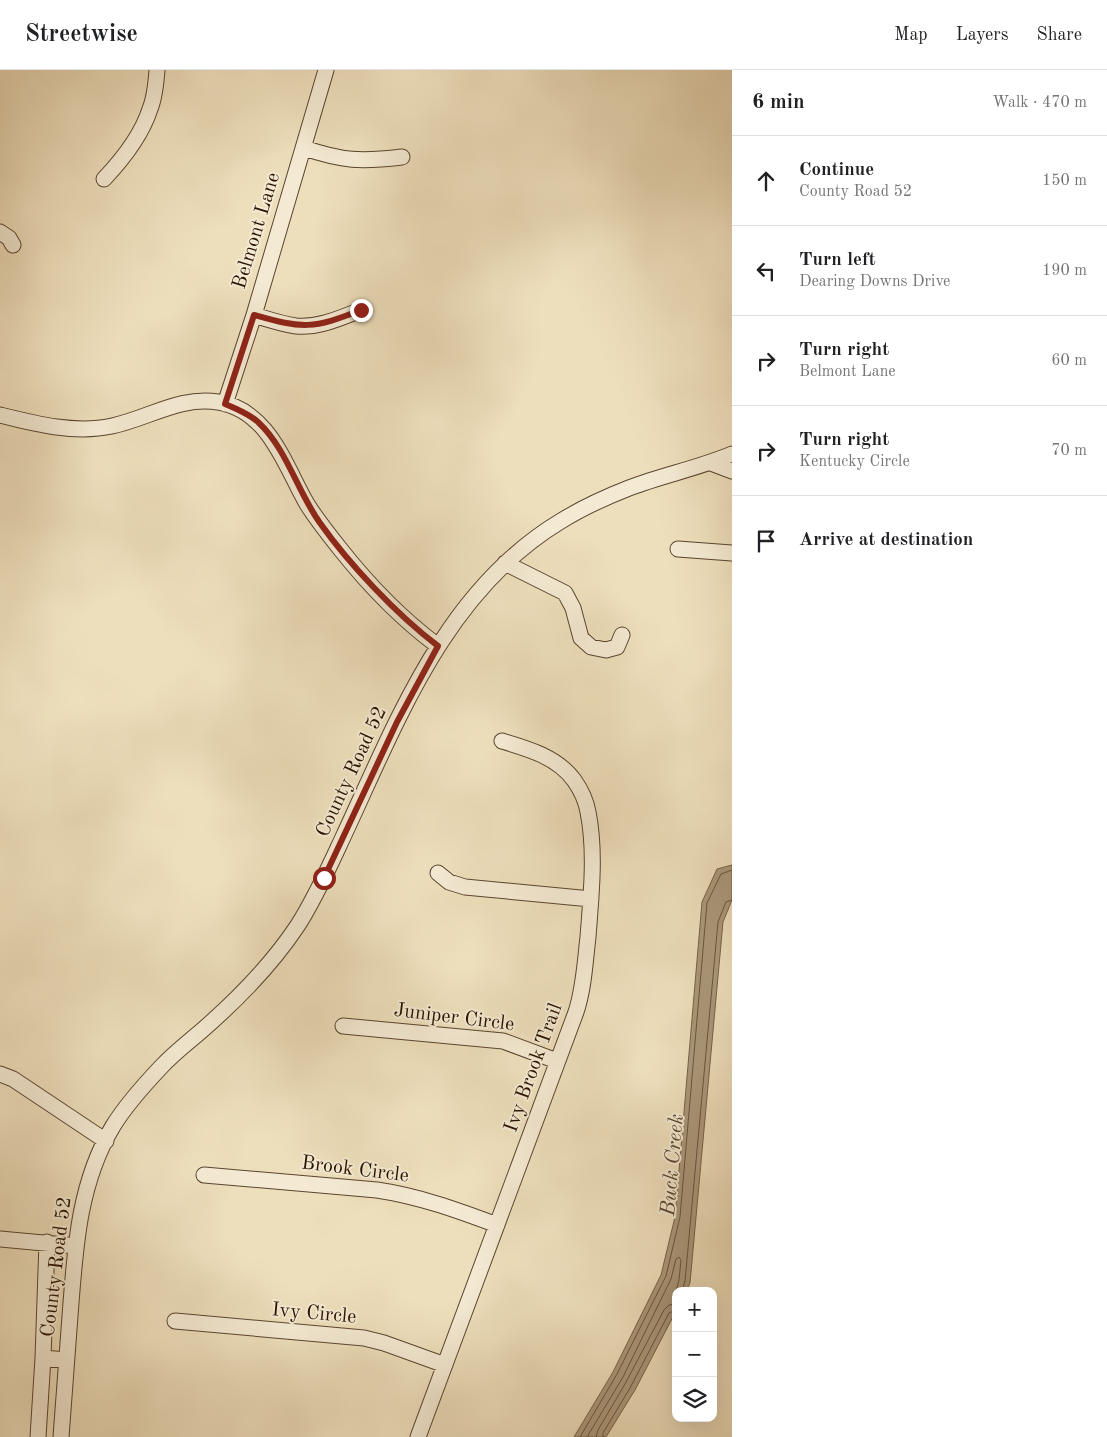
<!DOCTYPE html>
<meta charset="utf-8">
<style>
body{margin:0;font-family:"Old Standard TT",serif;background:#f6f6f6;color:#202124}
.controls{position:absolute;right:15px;bottom:15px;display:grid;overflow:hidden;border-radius:10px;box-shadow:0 5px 20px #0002}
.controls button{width:45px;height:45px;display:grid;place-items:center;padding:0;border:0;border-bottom:1px solid #e0e0e0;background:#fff;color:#202124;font:25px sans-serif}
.stop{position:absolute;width:15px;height:15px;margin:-11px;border:4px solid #8f2418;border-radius:50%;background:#fff}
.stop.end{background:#8f2418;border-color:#fff;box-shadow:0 1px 5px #0008}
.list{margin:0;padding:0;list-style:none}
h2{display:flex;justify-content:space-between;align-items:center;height:65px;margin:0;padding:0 20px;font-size:21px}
h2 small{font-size:16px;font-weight:400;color:#757577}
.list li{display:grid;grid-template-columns:32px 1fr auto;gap:15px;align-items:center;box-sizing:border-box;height:90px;padding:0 20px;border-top:1px solid #e0e0e0}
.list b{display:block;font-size:19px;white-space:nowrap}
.list p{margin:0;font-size:16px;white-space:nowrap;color:#757577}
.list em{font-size:16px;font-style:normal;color:#757577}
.icon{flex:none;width:28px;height:28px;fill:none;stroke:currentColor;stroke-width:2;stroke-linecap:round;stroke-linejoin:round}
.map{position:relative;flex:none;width:732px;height:1367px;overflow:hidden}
header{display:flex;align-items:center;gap:30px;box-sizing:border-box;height:70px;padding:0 25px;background:#fff;border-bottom:1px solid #e0e0e0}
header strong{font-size:24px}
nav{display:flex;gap:28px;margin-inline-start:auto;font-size:18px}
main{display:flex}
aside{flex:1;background:#fff}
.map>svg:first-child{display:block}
.water{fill:#ab997c;stroke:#77634a}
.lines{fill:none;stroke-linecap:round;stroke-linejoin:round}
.shore{stroke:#6a563e;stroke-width:1}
.minor-casing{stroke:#5a452f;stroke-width:17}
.minor{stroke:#f4ead3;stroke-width:15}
.route{stroke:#8f2418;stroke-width:6}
.labels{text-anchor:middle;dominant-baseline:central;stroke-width:4;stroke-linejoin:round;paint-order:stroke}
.street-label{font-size:20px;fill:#291200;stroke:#f4ead3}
.water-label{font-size:21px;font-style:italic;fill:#5d4832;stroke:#f4ead3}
</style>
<header>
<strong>Streetwise</strong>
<nav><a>Map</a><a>Layers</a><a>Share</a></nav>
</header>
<main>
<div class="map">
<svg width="732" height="1367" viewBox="0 0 732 1367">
<rect width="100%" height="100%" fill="#eedfbc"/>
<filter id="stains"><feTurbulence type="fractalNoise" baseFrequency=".004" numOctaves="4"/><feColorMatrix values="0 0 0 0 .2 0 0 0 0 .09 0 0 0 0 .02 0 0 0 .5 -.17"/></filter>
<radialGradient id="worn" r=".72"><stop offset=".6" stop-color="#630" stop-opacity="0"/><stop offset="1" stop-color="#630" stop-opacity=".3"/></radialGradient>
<path class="water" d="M732,795V830L723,852L690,1213L686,1221H676V1241L635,1320L606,1367H574L613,1302L661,1205L675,1147L702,832L717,799Z"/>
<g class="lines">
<path class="shore" d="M682,1221L685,1211L718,852L726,832L732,830
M580,1367L617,1304L666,1206L680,1147L707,833L721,804L732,800
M587,1367L623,1307L671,1209L676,1189L679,1187L681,1190L679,1210L676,1221
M596,1367L598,1360L625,1314L664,1240L669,1235L676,1234
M603,1367V1363L630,1318L669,1243L676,1240"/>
<g class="minor-casing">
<path id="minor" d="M304,78C343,91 360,92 402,87
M104,109C122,90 142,64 150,39C155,27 156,13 157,0
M0,162L9,168L13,175
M254,245C267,249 282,254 296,256C319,258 340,248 361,240
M225,334L254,245L326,0
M0,345C36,354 75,364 112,356C149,348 180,326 218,332C269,340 285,396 307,434C317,450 329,465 341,480C368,514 403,550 438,576
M711,393L732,401
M678,479L732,483
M505,493L565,523L573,538L581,568L591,577L606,580L617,577L622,565
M438,803L449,812L465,817L591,829
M343,956L503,971L557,991
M0,1004L13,1009L106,1071
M204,1105L377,1120C418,1126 457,1140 497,1155
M0,1169L76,1176
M47,1172L43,1288L66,1290
M175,1251L364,1268L384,1273L445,1295
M38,1367L43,1288
M61,1367C64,1327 67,1287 70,1246C75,1181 78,1114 113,1056C126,1035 144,1015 161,997C173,984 186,974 199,963C236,931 271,896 298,855C316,827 330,795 344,765C398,649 446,520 561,451C582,438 606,427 629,418C663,405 699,398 732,384
M418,1367L576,942C584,918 585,892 588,867C591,826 596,782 588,742C586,730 581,720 574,710C557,687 529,679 502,671"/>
</g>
<use href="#minor" class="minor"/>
</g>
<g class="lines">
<path class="route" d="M324,808L397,652L438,576C397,545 349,494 320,453C297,421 287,379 258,352C249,344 237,339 225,334L254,245C303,259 313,259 361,240"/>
</g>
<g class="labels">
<g class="street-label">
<text transform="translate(257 161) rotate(-73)">Belmont Lane</text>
<text transform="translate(352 702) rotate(-65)">County Road 52</text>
<text transform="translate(454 948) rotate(7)">Juniper Circle</text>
<text transform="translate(534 998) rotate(-70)">Ivy Brook Trail</text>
<text transform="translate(355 1100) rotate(7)">Brook Circle</text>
<text transform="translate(57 1197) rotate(-83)">County Road 52</text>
<text transform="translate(314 1244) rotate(5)">Ivy Circle</text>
</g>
<g class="water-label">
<text transform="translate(673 1095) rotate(-85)">Buck Creek</text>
</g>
</g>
<rect width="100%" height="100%" filter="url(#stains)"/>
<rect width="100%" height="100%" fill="url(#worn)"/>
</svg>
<div class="controls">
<button>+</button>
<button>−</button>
<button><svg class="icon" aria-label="layers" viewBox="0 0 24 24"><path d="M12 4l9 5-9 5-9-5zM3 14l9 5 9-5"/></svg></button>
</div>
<div class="stop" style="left:324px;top:808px"></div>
<div class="stop end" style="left:361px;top:240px"></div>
</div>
<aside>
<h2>6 min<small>Walk · 470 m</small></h2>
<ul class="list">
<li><svg class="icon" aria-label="ahead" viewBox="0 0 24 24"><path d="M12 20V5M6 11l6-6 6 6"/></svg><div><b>Continue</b><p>County Road 52</p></div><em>150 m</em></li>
<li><svg class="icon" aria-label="left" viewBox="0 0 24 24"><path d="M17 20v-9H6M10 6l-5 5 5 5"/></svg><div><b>Turn left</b><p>Dearing Downs Drive</p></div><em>190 m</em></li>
<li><svg class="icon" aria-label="right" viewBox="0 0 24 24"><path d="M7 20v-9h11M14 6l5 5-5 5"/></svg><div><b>Turn right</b><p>Belmont Lane</p></div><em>60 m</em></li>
<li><svg class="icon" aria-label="right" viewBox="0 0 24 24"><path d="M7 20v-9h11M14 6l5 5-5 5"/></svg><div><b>Turn right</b><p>Kentucky Circle</p></div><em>70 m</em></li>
<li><svg class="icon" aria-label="arrive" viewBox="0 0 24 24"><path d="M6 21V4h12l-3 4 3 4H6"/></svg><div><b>Arrive at destination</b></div></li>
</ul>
</aside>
</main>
